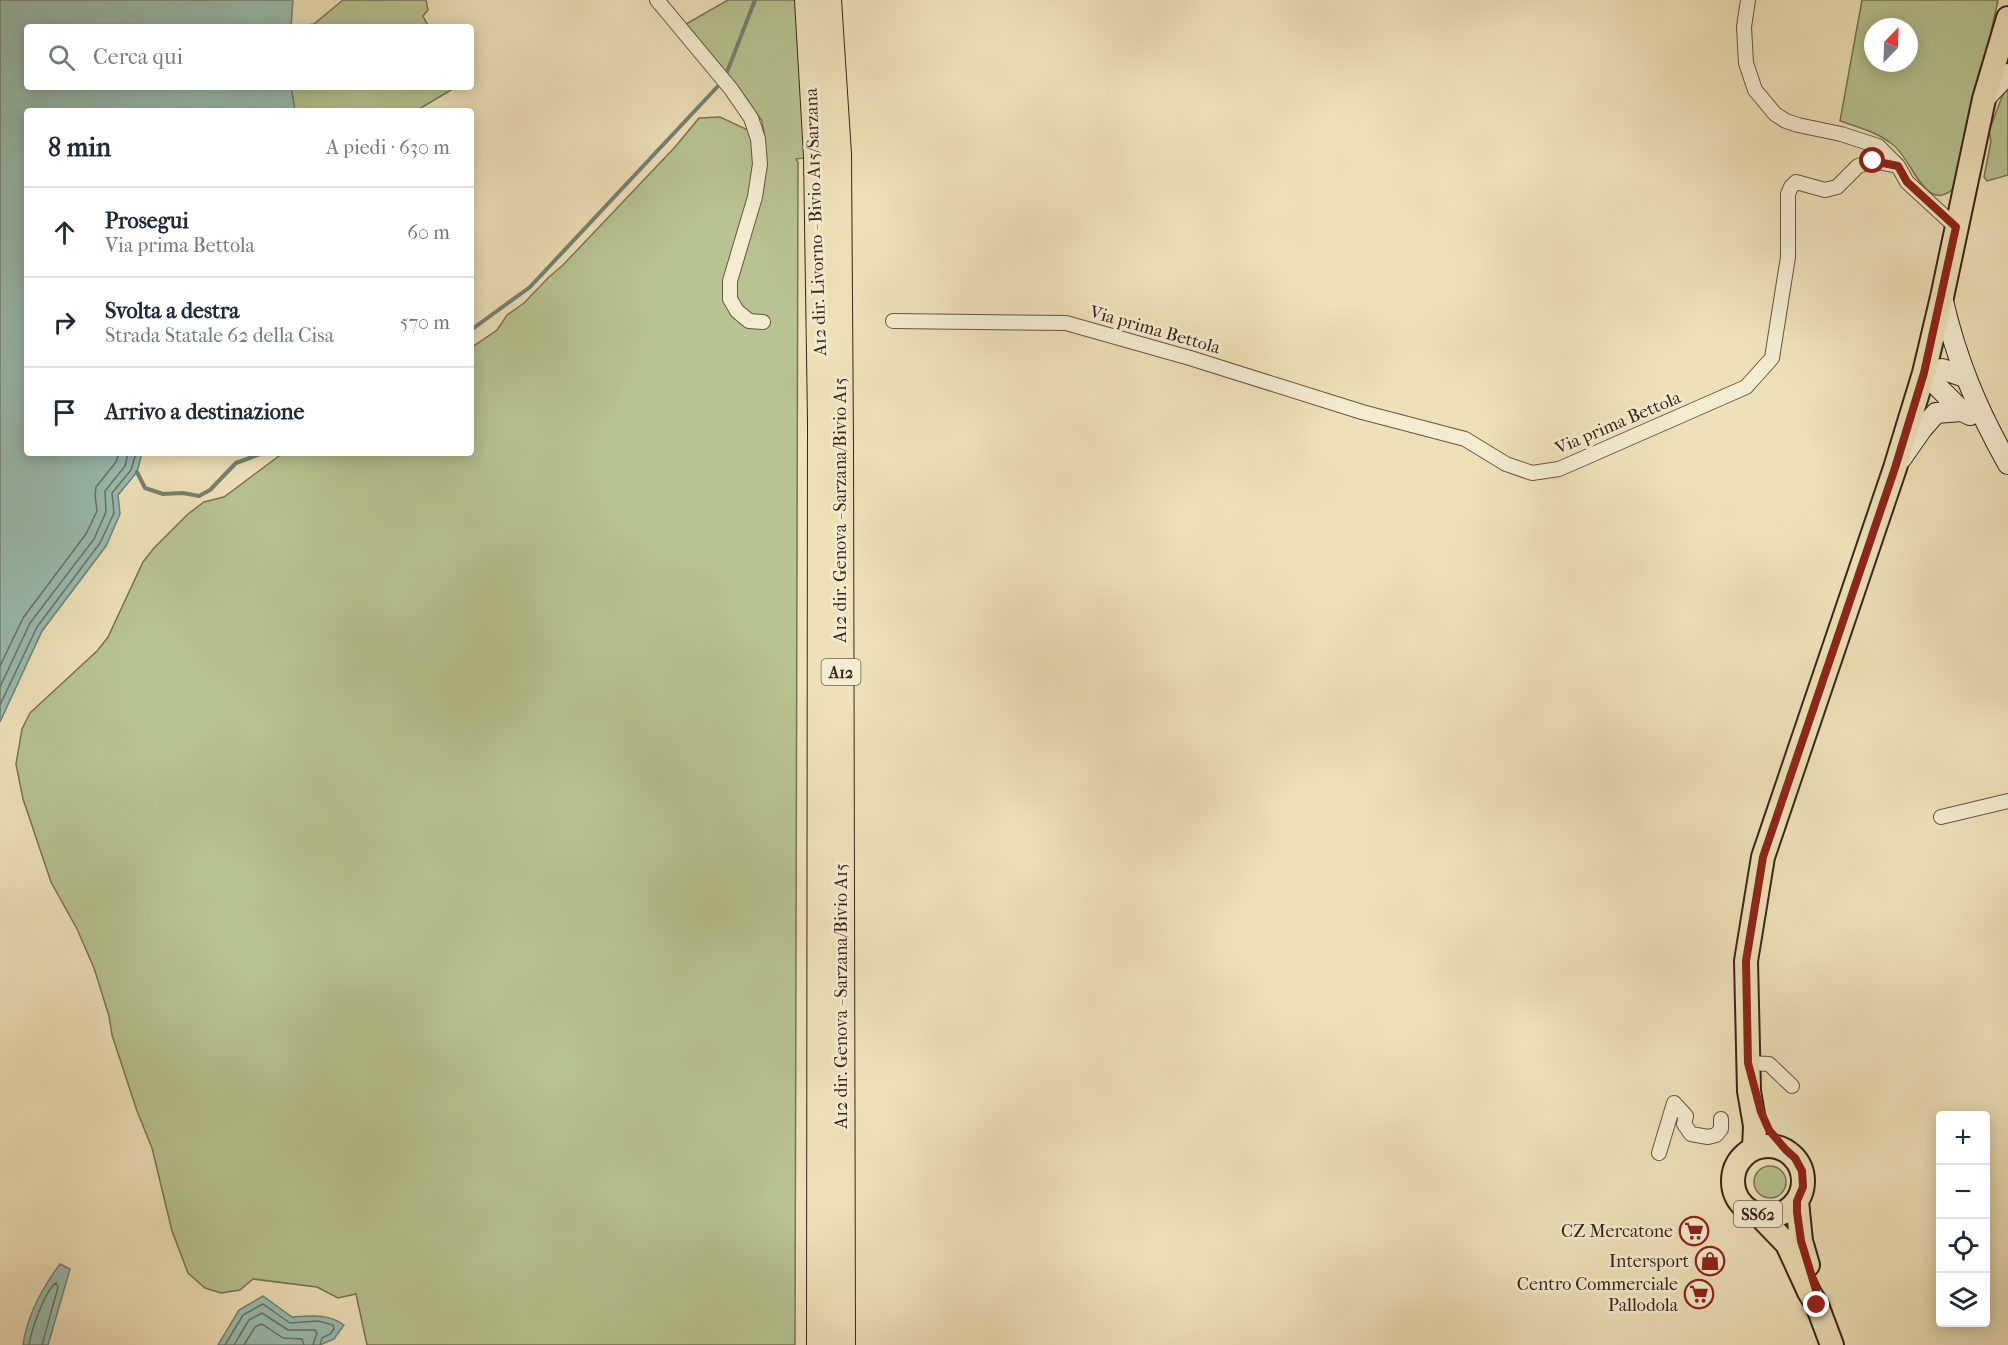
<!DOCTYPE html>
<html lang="it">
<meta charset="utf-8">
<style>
body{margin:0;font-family:"IM FELL French Canon",serif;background:#f2f2f3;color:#1f2937}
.controls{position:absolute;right:18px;bottom:18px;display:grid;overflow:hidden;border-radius:6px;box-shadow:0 3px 15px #0003}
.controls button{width:54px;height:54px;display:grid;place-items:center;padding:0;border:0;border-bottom:2px solid #e0e1e3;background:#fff;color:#1f2937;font:30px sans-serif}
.compass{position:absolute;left:1864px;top:18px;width:54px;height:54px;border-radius:50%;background:#fff;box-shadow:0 3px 15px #0003;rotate:23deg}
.stop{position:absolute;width:18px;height:18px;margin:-14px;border:4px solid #8f2418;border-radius:50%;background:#fff}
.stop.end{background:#8f2418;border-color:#fff;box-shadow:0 2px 6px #0008}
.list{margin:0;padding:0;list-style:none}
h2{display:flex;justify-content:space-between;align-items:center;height:78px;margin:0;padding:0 24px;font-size:26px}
h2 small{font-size:20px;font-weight:400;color:#747a83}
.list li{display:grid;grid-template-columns:39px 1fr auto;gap:18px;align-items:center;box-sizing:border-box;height:90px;padding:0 24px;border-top:2px solid #e0e1e3}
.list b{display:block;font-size:22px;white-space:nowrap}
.list p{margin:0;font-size:20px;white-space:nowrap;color:#747a83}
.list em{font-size:20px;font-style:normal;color:#747a83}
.icon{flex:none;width:33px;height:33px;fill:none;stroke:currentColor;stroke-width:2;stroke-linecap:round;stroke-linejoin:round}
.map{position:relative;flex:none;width:2008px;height:1345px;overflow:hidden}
.search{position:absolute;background:#fff;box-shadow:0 3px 15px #0003;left:24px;top:24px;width:450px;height:66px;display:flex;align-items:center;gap:15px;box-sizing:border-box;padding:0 21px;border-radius:6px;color:#747a83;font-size:22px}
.panel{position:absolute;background:#fff;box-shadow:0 3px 15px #0003;left:24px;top:108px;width:450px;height:348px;border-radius:6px}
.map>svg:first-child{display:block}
.green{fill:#b7c390;stroke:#787454;stroke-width:1.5;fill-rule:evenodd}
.water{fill:#99bdb0;stroke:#738174;stroke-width:1.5}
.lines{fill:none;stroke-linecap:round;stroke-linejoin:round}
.shore{stroke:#6a7264;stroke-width:1.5}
.stream{stroke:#738174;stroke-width:4}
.street-casing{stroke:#675541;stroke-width:16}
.secondary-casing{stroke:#3a2619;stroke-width:22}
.primary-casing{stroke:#3a2619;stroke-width:26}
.highway-casing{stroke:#3a2619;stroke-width:28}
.street{stroke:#f4ecd1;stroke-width:14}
.secondary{stroke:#f4ecd1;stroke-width:20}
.primary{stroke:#eee1b8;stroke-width:22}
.highway{stroke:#eee1b8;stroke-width:26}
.route{stroke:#8f2418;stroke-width:8}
.labels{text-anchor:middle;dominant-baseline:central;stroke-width:5;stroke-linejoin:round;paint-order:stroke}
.shield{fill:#f4ecd1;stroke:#726150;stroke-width:1.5}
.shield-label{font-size:16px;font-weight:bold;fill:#3a2619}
.street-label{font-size:18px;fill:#3a2619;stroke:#f4ecd1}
.poi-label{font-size:18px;fill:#3a2619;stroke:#f4ecd1;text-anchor:end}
</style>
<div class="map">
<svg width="2008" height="1345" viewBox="0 0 2008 1345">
<rect width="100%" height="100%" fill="#eee1b8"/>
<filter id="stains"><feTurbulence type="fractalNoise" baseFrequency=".00333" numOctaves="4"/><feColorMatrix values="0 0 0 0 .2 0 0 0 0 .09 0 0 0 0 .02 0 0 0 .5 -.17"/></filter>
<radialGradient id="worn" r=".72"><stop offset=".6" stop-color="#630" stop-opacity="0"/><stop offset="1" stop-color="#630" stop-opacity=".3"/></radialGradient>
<path class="green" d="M343,0H426L428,10L423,16L429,27H291L314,24Z
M728,0H808L817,156L796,159L798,162L795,1345H367L356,1294L338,1298L317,1287L253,1279L240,1290L221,1293L205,1288L188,1273L172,1231L152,1148L137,1111L112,1035L109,1016L94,968L77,929L51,882L23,799L16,764L22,729L30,713L97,651L108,637L143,562L154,548L188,514L204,502L224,497L283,453H471V348L497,330L507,315L524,303L549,277L563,265L675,147L699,118L720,117L765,138L762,121L739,88L686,24Z
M1862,0H1998L1958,184C1926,221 1913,158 1892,144C1877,132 1858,127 1840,121ZM1873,27H1909V63H1873Z
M2008,81V175L1987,181L1984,177L1991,141L1989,131Z
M291,87H456L416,111H295Z
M1754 1182a16 16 0 1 1 32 0a16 16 0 1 1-32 0Z"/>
<path class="water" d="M0,0H293L291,27H27V87H291L295,111H27V453H142L137,472L118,495L120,514L106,546L42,631L0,722Z
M60,1264L70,1269L48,1345H23C27,1316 43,1287 60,1264Z
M263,1296L292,1317C310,1316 328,1313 344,1325L334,1339L320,1345H218L239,1310Z"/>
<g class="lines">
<path class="shore" d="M0,666L23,618L86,534L97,511L95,495L96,487L116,462L119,453
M0,687L30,623L94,539L106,512L105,491L125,466L128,453
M0,705L37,627L100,543L114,513L112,493L131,470L136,453
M29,1345C31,1331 45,1290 56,1283L58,1287L42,1345
M225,1345L243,1315L263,1304L290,1323L318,1321L333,1325L334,1329L330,1334L322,1338L320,1345
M234,1345L249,1320L262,1313L288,1330H315L317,1333L313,1345
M244,1345L255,1327L262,1324L283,1338L302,1339L304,1345"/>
<path class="stream" d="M727,72L755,0
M471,330L530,287L719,85
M137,472L145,488L163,494L183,493L199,496L210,490L236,463L263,453"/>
<g class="street-casing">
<path id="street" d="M657,0L731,89L751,118L758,139L760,164L755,197L730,281V299L737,311L749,321L763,322
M1748,0L1744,27L1746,63L1755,90L1775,114L1786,121L1798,125L1841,134L1878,146L1898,166
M893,321L1066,323L1190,358L1362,412L1465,439L1506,464L1532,473L1559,469L1746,387L1772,358L1788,257V194L1791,187L1796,182L1825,190L1837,187L1858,166L1873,161L1898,166L1907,182L1956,227
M1941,817L2008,801
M1748,1063L1769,1064L1792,1086
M1659,1153L1674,1103L1686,1116L1684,1124L1691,1134L1708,1137L1716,1135L1721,1129V1119"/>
</g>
<g class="secondary-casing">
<path id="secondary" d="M1984,99L2008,74
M1942,297C1956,359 1977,409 2008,464
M1924,373L1962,411L1970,415
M1924,373L1942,369L1965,377
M1901,459L1922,429L1936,413L1962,411"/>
</g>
<g class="primary-casing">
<path id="primary" d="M1733 1181a35 35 0 1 1 70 0a35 35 0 1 1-70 0Z
M1754,1149L1755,1126L1749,1091L1746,961L1763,857L1895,468L1924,373L1942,297L1984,99L2008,18
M1797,1201L1801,1241L1808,1265
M1759,1215L1787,1244L1809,1292L1817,1305L1832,1345"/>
</g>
<g class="highway-casing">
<path id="highway" d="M808,0L817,156L821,421L820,1345
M828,0L838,154L840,444L842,1345"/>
</g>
<use href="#street" class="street"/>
<use href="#secondary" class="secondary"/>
<use href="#primary" class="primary"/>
<use href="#highway" class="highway"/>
</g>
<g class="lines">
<path class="route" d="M1817,1305L1816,1290L1801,1241L1797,1212V1201L1803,1187L1802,1171L1795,1158L1786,1150L1769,1130L1761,1112L1748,1063L1746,961L1763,857L1895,468L1924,373L1956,227L1907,182L1898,166L1873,161"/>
</g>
<defs>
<g id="supermarket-ring" transform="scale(1.5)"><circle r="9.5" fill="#f4ecd1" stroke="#8f2418" stroke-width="1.5"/><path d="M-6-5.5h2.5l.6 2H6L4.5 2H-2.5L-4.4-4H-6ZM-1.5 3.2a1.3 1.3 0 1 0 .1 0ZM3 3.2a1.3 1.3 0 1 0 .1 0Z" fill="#8f2418"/></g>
<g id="shop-ring" transform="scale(1.5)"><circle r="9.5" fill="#f4ecd1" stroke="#8f2418" stroke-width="1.5"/><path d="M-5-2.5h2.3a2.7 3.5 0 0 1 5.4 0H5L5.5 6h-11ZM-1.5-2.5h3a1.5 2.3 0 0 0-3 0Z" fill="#8f2418"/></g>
</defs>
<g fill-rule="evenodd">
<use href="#supermarket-ring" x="1694" y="1231"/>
<use href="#shop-ring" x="1710" y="1261"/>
<use href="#supermarket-ring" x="1699" y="1294"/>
</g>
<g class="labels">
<g class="shield">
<rect x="821.5" y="659" width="39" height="26" rx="4.5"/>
<rect x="1734" y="1201" width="48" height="26" rx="4.5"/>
</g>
<g class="shield-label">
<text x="841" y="672">A12</text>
<text x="1758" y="1214">SS62</text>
</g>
<g class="street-label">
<text transform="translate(816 222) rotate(-92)">A12 dir. Livorno - Bivio A15/Sarzana</text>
<text transform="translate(1155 330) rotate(16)">Via prima Bettola</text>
<text transform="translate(1618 423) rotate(-23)">Via prima Bettola</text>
<text transform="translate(840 510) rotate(-90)">A12 dir. Genova - Sarzana/Bivio A15</text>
<text transform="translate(841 996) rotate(-90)">A12 dir. Genova - Sarzana/Bivio A15</text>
</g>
<g class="poi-label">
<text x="1673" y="1231">CZ Mercatone</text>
<text x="1689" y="1261">Intersport</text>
<text x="1678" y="1284">Centro Commerciale<tspan x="1678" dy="21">Pallodola</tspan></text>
</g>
</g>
<rect width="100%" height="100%" filter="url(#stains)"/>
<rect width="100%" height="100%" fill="url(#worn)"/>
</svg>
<div class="controls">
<button>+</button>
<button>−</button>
<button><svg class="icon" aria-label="locate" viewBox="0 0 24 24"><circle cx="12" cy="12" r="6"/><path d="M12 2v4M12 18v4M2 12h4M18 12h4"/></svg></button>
<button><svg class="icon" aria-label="layers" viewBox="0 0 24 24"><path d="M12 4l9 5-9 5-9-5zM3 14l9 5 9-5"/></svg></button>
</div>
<svg class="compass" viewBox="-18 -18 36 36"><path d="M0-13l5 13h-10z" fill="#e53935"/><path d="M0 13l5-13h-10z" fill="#747a83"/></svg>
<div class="stop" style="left:1873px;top:161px"></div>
<div class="stop end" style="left:1817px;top:1305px"></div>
<div class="search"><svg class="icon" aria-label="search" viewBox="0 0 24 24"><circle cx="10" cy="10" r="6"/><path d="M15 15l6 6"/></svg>Cerca qui</div>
<section class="panel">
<h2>8 min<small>A piedi · 630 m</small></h2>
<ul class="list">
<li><svg class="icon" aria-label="ahead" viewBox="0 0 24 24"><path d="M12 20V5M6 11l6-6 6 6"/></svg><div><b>Prosegui</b><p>Via prima Bettola</p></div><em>60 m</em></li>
<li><svg class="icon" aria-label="right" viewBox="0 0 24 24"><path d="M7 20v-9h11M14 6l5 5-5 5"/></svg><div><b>Svolta a destra</b><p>Strada Statale 62 della Cisa</p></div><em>570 m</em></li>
<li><svg class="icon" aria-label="arrive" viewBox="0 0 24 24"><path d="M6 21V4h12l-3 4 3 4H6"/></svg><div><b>Arrivo a destinazione</b></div></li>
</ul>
</section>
</div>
